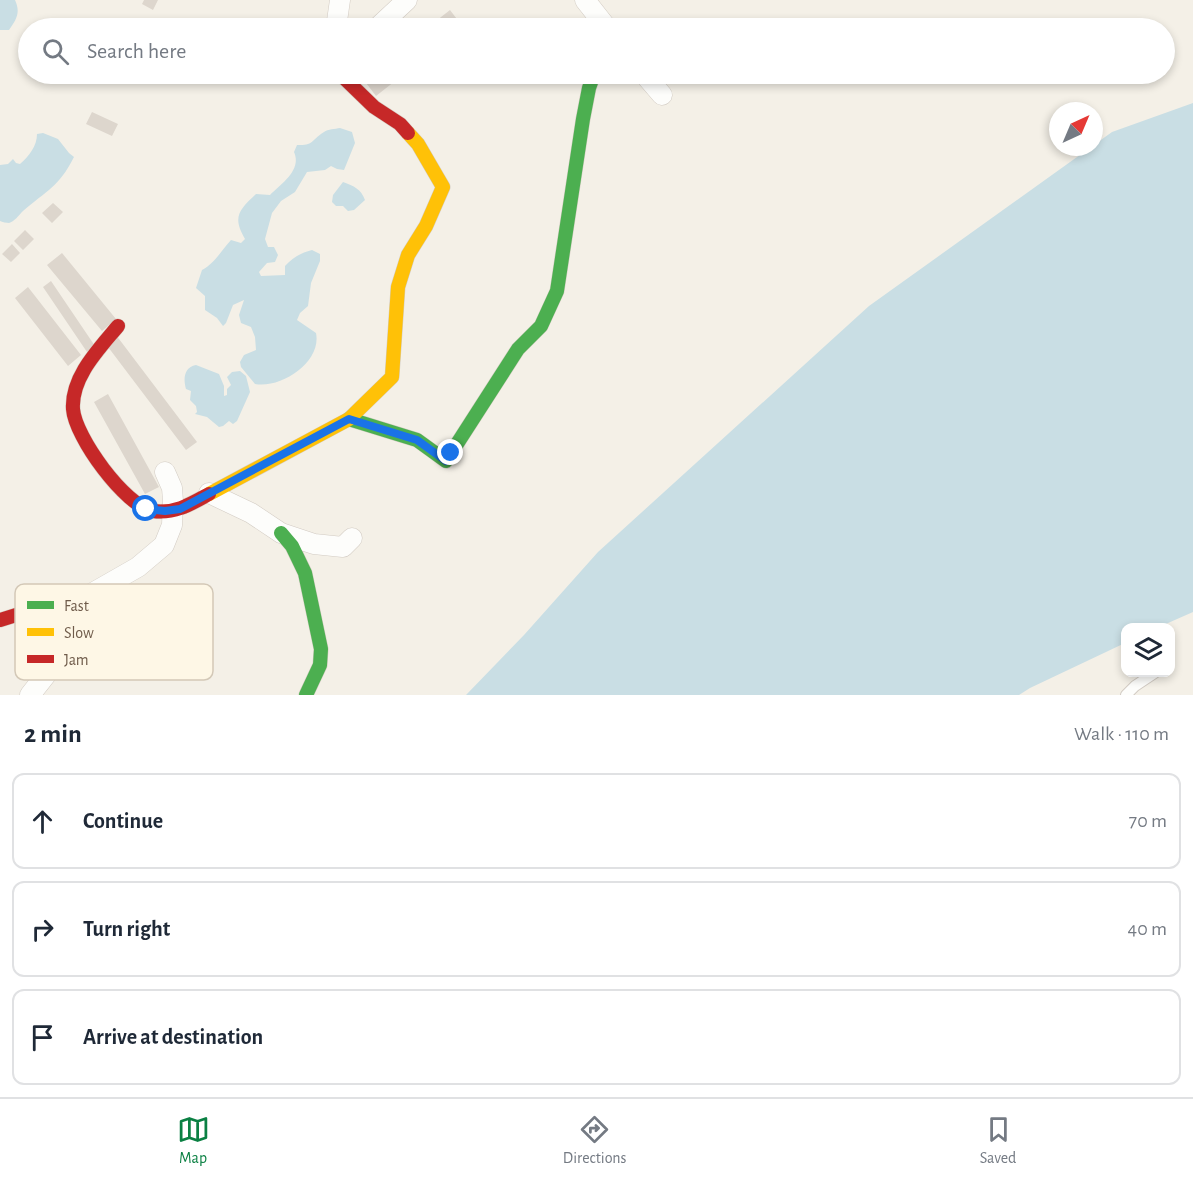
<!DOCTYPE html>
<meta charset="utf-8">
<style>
body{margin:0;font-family:"Alegreya Sans",sans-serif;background:#f6f6f7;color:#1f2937}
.controls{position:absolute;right:18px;bottom:18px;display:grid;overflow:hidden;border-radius:12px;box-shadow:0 3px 9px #0003}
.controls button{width:54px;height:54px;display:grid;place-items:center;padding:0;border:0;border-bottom:2px solid #e0e1e3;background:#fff;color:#1f2937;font:30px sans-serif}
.compass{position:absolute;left:1049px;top:102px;width:54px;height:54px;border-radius:50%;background:#fff;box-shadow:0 3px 9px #0003;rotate:44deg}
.stop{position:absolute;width:18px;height:18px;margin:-14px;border:4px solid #1a73e8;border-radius:50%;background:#fff}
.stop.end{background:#1a73e8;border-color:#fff;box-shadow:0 2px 6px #0008}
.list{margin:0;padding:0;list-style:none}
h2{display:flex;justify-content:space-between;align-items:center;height:78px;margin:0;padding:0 24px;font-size:26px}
h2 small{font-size:20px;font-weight:400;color:#747a83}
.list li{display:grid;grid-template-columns:39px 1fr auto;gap:18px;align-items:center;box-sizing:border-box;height:96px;margin:0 12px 12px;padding:0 12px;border:2px solid #e0e1e3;border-radius:12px}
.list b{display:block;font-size:22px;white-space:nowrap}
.list em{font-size:20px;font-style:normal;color:#747a83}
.icon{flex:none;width:33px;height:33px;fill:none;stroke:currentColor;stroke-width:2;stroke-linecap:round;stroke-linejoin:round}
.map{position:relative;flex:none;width:1193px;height:695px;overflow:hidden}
.search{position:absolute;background:#fff;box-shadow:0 3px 9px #0003;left:18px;right:18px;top:18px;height:66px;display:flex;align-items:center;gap:15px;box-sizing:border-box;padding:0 21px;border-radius:33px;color:#747a83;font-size:22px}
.sheet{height:402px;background:#fff}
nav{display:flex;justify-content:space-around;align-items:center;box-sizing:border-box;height:84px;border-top:2px solid #e0e1e3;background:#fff;font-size:16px;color:#747a83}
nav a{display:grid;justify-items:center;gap:3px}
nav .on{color:#0b8043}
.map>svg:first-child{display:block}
.water{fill:#c9dee4}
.building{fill:#ddd6cd}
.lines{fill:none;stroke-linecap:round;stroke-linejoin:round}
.lane-casing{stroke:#d2cbc3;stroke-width:12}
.street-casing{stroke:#d2cbc3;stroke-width:21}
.fast-casing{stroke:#d4cdc3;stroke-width:15}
.slow-casing{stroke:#d4cdc3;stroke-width:15}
.jam-casing{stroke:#d4cdc3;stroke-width:15}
.lane{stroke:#fdfdfb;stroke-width:10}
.street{stroke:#fdfdfb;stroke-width:20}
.fast{stroke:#4caf50;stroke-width:14}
.slow{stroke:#ffc107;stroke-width:14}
.jam{stroke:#c62828;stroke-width:14}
.route{stroke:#1a73e8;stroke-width:8}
.key{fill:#fef7e6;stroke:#d3c8b7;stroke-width:1.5}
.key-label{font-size:16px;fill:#6f5b4a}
</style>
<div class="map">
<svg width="1193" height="695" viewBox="0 0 1193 695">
<rect width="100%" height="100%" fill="#f4f0e7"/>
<path class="water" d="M0,0H15C21,13 16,20 9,30H0Z
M1193,103V612L1159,627L1126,628L1125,643L1030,688L1019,695H466L524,635L598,552L869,306L1091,147H1094V145L1112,132Z
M340,128L352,132L355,143L344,170L337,169L331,166L325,170L307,172L295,192L281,201L272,213L265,239L268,247H274L278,255L275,262L267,263L259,272L261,276L285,275V266C293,257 301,253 312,250L320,254V261L311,283L308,306L300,313L297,320L316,333C322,362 281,389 255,384L241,367L240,362L244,355L256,350L255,337L251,327L241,323L239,315L244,300L233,305L226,323L223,326L217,318L205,310V296L196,288L202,270C215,263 221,251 231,240L241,243L245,239C232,217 239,210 256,194L270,195C282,183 302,170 294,152L297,145C314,146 312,139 324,132C328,129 335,129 340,128Z
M43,133L58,139L69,153L74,157C59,187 46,191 23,211C19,215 14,222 9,223C7,223 2,222 0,221V165L8,164L13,159L16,163L20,164C29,156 37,146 37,134Z
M343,182C354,186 361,189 365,200L354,210L348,211L343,206H336L332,202L333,195Z
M196,365L219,374L224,386V396L227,395V389L231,385L227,377L232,372L240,371L246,376L250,392L237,421L233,424L229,421L223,426L219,427L207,417L195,414L197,412L196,406L190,400L191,391L186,389C183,379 184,367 196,365Z"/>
<path class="building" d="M144,0H158L153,10L142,4Z
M450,10L463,27L461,28H427Z
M370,74H404L376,96L363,79Z
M92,112L118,124L112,136L86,124Z
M53,203L63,212L52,223L42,213Z
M25,230L34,239L23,250L14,241Z
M12,244L20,253L11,262L2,254Z
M62,253L116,319L102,331L47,265Z
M51,281L95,346L87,352L43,287Z
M28,287L81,355L68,366L15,298Z
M116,335L197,442L186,450L105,343Z
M108,394L159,487L145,494L94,402Z"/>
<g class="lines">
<g class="lane-casing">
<path id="lane" d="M1126,695L1135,686L1156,672"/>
</g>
<g class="street-casing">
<path id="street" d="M585,0L607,28
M336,28L340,0
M377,28L407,0
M644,74L662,95
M209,493L251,513L281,533L314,544L343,547L352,538
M30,695L56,662L63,636L73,615L89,595L138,567L164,545L172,525L173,501L172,488L165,472"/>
</g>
<g class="fast-casing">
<path id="fast" d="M349,419L417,440L446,461L518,349L541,326L557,291L583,119L589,88L594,74
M281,533L292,546L305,573L321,649L320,665L306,695"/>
</g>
<g class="slow-casing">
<path id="slow" d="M209,494L349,419L392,377L398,287L408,255L426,226L443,187L418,144L408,133"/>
</g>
<g class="jam-casing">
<path id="jam" d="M340,74L374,107L400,124L408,133
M118,326C99,349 71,377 73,409C75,437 125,506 153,511C175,514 191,504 209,494
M0,620L67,599L89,595"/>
</g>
<use href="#lane" class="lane"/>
<use href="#street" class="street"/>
<use href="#fast" class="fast"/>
<use href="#slow" class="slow"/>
<use href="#jam" class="jam"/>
</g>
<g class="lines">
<path class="route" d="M146,509L165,511L180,509L349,419L417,440L446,461L451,453"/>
</g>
<rect x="15" y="584" width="198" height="96" rx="9" class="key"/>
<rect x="27" y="601" width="27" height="8" fill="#4caf50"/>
<rect x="27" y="628" width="27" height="8" fill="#ffc107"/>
<rect x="27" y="655" width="27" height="8" fill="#c62828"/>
<g class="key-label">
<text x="64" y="611">Fast</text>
<text x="64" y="638">Slow</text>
<text x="64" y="665">Jam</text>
</g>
</svg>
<div class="controls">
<button><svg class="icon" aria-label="layers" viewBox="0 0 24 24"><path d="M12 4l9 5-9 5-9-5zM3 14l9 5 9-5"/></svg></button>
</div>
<svg class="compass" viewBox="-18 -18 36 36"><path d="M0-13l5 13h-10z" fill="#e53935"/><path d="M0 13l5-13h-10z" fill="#747a83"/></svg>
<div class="stop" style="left:146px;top:509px"></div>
<div class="stop end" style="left:451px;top:453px"></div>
<div class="search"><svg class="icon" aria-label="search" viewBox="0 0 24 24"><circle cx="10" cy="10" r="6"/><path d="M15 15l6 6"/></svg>Search here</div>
</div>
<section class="sheet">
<h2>2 min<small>Walk · 110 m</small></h2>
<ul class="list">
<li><svg class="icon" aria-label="ahead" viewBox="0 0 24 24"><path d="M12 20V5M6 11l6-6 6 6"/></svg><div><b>Continue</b></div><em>70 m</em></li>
<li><svg class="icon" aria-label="right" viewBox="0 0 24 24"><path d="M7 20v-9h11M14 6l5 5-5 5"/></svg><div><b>Turn right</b></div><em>40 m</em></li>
<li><svg class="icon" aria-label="arrive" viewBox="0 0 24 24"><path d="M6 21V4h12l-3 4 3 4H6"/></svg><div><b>Arrive at destination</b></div></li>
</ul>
</section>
<nav>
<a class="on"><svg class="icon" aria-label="map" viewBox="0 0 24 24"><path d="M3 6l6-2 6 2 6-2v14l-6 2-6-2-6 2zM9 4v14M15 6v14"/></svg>Map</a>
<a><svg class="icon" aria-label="directions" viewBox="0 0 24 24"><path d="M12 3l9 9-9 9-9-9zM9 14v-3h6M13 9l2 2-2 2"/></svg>Directions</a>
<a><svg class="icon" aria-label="saved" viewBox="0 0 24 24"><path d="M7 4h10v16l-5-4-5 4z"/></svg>Saved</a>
</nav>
